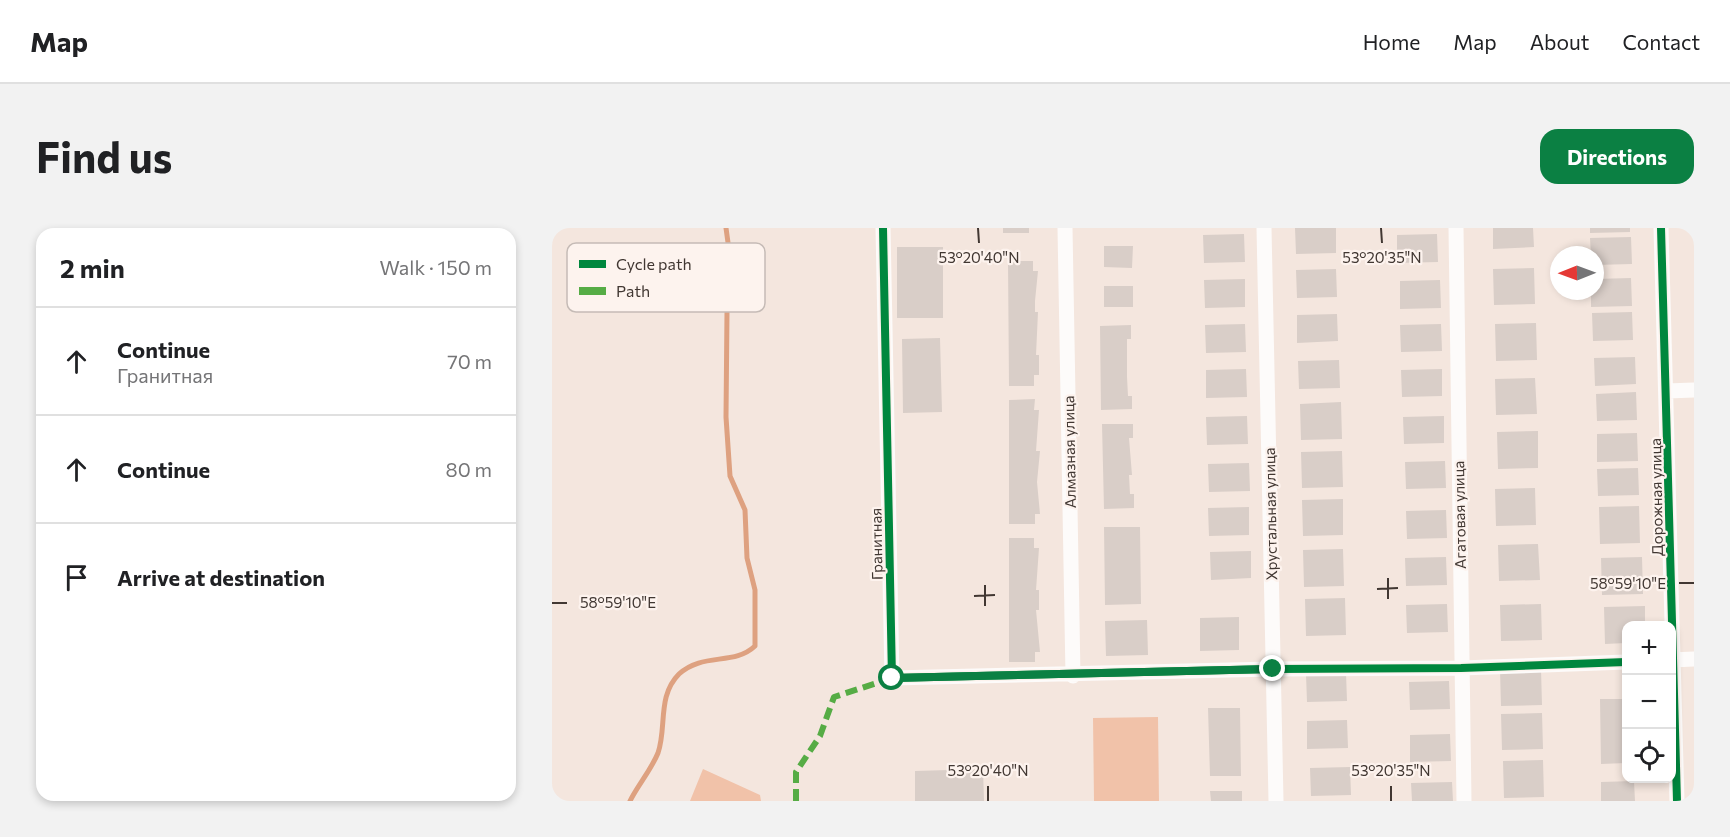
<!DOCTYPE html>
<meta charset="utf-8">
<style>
body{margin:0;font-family:Commissioner,sans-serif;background:#f2f2f2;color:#202124}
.controls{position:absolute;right:18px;bottom:18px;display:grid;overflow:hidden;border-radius:12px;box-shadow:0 3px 9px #0003}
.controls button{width:54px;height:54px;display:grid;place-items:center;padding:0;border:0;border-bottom:2px solid #e0e0e0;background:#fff;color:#202124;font:30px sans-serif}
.compass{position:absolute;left:998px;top:18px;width:54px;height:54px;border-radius:50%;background:#fff;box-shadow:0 3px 9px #0003;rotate:269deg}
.stop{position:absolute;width:18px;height:18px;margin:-14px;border:4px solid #0b8043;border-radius:50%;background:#fff}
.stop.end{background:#0b8043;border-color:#fff;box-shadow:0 2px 6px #0008}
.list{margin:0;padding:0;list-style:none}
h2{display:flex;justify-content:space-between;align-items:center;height:78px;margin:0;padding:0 24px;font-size:26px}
h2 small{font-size:20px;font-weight:400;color:#757577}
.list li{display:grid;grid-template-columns:39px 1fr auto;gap:18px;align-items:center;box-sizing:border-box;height:108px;padding:0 24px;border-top:2px solid #e0e0e0}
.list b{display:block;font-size:22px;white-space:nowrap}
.list p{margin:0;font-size:20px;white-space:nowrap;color:#757577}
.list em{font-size:20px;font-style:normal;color:#757577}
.icon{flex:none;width:33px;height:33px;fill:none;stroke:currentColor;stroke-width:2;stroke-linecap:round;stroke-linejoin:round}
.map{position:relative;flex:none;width:1142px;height:573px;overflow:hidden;border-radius:18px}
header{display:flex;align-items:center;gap:36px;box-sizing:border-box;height:84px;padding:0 30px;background:#fff;border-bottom:2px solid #e0e0e0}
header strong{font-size:28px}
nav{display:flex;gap:33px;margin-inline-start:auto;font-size:21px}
.intro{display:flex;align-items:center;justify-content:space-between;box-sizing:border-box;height:144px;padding:0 36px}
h1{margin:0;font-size:42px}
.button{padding:15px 27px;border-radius:18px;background:#0b8043;color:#fff;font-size:21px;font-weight:700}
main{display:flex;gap:36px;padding:0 36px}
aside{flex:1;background:#fff;border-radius:18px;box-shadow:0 3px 9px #0003}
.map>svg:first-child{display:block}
.green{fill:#f1c2a9}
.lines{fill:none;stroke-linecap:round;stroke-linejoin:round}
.stream{stroke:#dea180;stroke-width:5}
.building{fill:#d9cec8}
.street{stroke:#fdfbfa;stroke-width:15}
.quiet{stroke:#56ac45;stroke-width:6;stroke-dasharray:12 6;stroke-linecap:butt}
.cycleway-casing{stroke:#fdf3ee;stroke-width:11}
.cycleway{stroke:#00873e;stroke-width:8}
.route{stroke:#0b8043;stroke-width:8}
.ticks{fill:none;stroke:#413732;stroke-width:2}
.labels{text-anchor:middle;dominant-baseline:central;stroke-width:4.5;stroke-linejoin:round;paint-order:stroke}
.street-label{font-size:15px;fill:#413732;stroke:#fdf3ee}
.key{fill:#fdf3ee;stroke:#c5bbb6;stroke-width:1.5}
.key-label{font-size:16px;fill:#413732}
.ticks-label{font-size:15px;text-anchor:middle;fill:#413732;stroke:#fdf3ee;stroke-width:4.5;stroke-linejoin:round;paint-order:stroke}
</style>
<header>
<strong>Map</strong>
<nav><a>Home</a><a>Map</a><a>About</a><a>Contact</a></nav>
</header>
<div class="intro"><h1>Find us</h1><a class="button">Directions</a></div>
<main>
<aside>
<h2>2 min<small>Walk · 150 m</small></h2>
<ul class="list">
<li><svg class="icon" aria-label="ahead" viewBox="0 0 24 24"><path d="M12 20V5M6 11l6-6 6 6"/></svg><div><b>Continue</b><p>Гранитная</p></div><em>70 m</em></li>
<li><svg class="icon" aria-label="ahead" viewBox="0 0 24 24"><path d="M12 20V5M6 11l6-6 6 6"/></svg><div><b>Continue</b></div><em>80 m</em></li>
<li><svg class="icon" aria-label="arrive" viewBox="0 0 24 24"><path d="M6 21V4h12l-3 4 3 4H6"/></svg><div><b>Arrive at destination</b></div></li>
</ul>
</aside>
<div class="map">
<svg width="1142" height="573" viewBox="0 0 1142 573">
<rect width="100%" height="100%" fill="#f4e6de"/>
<path class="green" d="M606,489L607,573H542L541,490Z
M151,541L208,567L209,573H138Z"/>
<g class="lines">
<path class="stream" d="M78,573C86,557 99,542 106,525C115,499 105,468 127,446C151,424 182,438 203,418V362L195,330L193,282L178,248L174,189L175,84L181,51L174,0"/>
</g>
<path class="building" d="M451,0H477V5H451Z
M743,0H784V25L744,26Z
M941,0H981L982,19L941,21Z
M1038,0H1078V4L1038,5Z
M692,6L693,34L652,35L651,7Z
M885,6L886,34L845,35V7Z
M1079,9L1080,36L1043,37V27H1039L1038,10Z
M552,18H581L580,40L552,39Z
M345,19H391V90H345Z
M456,33H481V43H486L483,73V84H486L484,127H487V147H482V158H457Z
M982,40L983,76L942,77L941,41Z
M784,41L785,69L745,70L744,42Z
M1079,50L1080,78L1039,79V63H1043V51Z
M693,51V79L653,80L652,52Z
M888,52L889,80L848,81V53Z
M552,58H581V79H552Z
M1080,84L1081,112L1041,113L1040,85Z
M785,86L786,113L745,115V87Z
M984,95L985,132L944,133L943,96Z
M693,96L694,124L654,125L653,97Z
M889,96L890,123L849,124L848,97Z
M579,97V111H575V149L576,168H580V181L549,182L548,98Z
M388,110L390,184L351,185L350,111Z
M1083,129L1084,156L1043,158L1042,130Z
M787,132L788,160L747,161L746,133Z
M694,141L695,169L654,170V142Z
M890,141V168L850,169L849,142Z
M983,150L985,186L944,187L943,151Z
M1084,164L1085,192L1045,193L1044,166Z
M483,171L482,182H487L484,223H488L485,254L488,286H483V296H457V172Z
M789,174L790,211L749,212L748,176Z
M695,188L696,216L655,217L654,189Z
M892,188V215L852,216L851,189Z
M550,196H581V210H577L580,247H577L578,266H582V280L552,281Z
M986,203V240L946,241L945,204Z
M1085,205L1086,233L1045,234V206Z
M790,223L791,259L750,260L749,224Z
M893,233L894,260L854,261L853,234Z
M697,235L698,263L657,264L656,236Z
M1086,240L1087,267L1046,268L1045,241Z
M983,260L984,297L944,298L943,261Z
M791,271V307L751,308L750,272Z
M1087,278L1088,315L1048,316L1047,279Z
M697,279V307L657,308L656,280Z
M894,282L895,310L855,311L854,283Z
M552,299H588L589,376L553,377Z
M457,310H482V320H487L484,362H487V382H484L488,424H483V434H457Z
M986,316L988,352L947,353L946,317Z
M791,321L792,358L752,359L751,322Z
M699,323V350L659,352L658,324Z
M894,329L895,357L854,358L853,330Z
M1090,329L1091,366L1050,367L1049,330Z
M793,370L794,407L754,408L753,371Z
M895,376L896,404L855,405L854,377Z
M989,376L990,412L949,413L948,377Z
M1093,378V398H1074V415L1053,416L1052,379Z
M687,389V422L648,423V390Z
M595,392L596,427L554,428L553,393Z
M989,441L990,477L949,478L948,442Z
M794,445L795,473L755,474L754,446Z
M897,453L898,481L858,482L857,454Z
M1048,471H1074V535L1049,536Z
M656,480H688L689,548H658Z
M990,485L991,521L950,522L949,486Z
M795,492L796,520L755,521V493Z
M898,506L899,533L858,534V507Z
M991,532L992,569L952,570L951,533Z
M798,539L799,567L759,568L758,540Z
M431,541L432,573H363V543Z
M1082,553L1083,573H1049V554Z
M900,554L901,573H860L859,555Z
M658,563H690V573H659Z"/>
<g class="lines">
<path class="street" d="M331,0L340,450L721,441L909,440L1074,434
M513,0L521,448
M712,0L724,573
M904,0L912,573
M1109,0L1125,573
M1115,163L1142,162
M1120,432L1142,431"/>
<path class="quiet" d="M244,573V544L268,508L282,469L340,450"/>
<g class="cycleway-casing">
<path id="cycleway" d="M331,0L340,450L721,441L909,440L1074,434
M1109,0L1125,573"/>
</g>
<use href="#cycleway" class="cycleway"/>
</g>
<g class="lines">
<path class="route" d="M340,450L721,441"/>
</g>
<path class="ticks" d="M426,0L427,15M829,0L830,15M836,350V371M1127,355H1142M433,357V378M825,361L846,360M422,368L443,367M0,375H15M436,558V573M839,558V573"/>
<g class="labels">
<g class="street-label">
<text transform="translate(517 224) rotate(-91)">Алмазная улица</text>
<text transform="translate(1104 269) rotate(-91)">Дорожная улица</text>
<text transform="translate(718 286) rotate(-91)">Хрустальная улица</text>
<text transform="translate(907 287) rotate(-91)">Агатовая улица</text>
<text transform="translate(324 316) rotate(-91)">Гранитная</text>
</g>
</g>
<rect x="15" y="15" width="198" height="69" rx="9" class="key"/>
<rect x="27" y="32" width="27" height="8" fill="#00873e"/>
<rect x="27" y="59" width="27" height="8" fill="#56ac45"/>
<g class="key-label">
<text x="64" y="42">Cycle path</text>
<text x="64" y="69">Path</text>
</g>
<g class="ticks-label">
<text x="427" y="35">53°20'40"N</text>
<text x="830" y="35">53°20'35"N</text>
<text x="1076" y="361">58°59'10"E</text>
<text x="66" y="380">58°59'10"E</text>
<text x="436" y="548">53°20'40"N</text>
<text x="839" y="548">53°20'35"N</text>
</g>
</svg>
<div class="controls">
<button>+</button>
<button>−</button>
<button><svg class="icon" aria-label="locate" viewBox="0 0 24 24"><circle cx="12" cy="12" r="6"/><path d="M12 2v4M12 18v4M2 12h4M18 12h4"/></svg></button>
</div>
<svg class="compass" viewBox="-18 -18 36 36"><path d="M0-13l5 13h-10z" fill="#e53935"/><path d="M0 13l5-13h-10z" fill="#757577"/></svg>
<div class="stop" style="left:340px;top:450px"></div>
<div class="stop end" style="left:721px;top:441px"></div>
</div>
</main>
